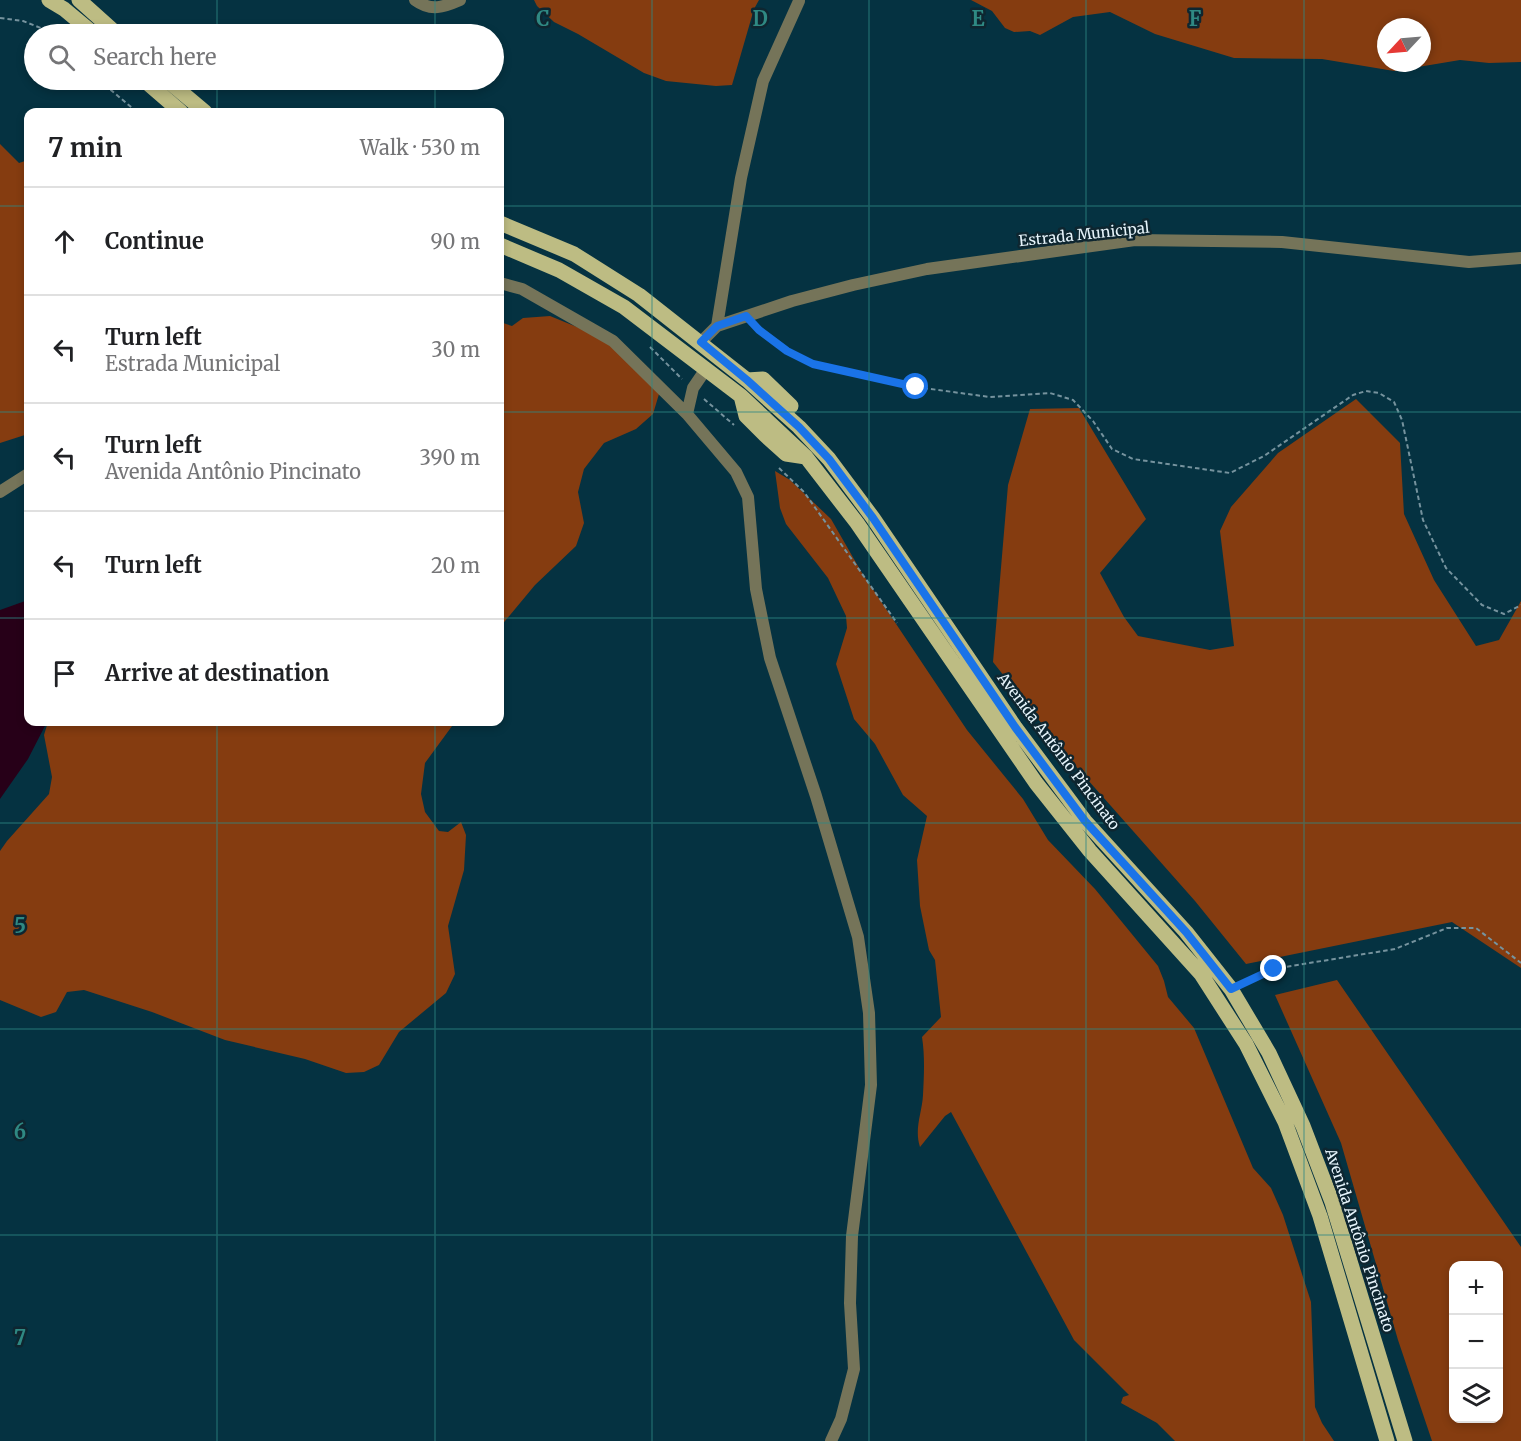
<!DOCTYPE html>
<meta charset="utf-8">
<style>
body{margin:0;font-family:Merriweather,serif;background:#f2f2f2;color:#202124}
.controls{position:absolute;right:18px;bottom:18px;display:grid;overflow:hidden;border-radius:12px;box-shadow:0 3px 9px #0003}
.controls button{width:54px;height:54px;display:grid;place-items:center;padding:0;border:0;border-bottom:2px solid #e0e0e0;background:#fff;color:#202124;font:30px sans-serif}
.compass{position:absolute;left:1377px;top:18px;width:54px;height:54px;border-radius:50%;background:#fff;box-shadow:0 3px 9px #0003;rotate:244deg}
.stop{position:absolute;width:18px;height:18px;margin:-14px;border:4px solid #1a73e8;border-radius:50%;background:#fff}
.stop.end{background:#1a73e8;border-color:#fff;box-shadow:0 2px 6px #0008}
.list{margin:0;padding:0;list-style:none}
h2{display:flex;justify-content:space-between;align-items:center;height:78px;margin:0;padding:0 24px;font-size:26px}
h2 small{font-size:20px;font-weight:400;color:#757577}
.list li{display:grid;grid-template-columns:39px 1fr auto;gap:18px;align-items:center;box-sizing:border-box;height:108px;padding:0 24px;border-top:2px solid #e0e0e0}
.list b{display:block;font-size:22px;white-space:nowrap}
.list p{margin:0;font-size:20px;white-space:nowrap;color:#757577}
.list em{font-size:20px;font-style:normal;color:#757577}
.icon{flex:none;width:33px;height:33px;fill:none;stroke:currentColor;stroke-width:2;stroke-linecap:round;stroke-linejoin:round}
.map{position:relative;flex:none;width:1521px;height:1441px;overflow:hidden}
.search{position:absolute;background:#fff;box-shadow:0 3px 9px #0003;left:24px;top:24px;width:480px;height:66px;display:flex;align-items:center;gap:15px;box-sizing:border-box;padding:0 21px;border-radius:33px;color:#757577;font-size:22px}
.panel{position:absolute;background:#fff;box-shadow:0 3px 9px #0003;left:24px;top:108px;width:480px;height:618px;border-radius:12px}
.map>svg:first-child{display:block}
.green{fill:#853c10;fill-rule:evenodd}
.water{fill:#270018}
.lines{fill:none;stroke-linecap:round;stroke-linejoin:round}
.path{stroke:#76939e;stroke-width:2;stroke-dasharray:4.5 3;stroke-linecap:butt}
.minor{stroke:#757459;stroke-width:12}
.primary{stroke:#bdbc83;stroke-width:15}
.route{stroke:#1a73e8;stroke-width:8}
.grid{fill:none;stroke:#2f8983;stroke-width:1.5;stroke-opacity:0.55}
.labels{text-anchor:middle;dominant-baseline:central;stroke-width:5;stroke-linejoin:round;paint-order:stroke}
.street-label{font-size:15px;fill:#e6f4fb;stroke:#0e2630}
.grid-label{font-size:20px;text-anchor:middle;font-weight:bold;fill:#2f8983;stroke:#0e2630;stroke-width:5;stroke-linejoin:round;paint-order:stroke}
</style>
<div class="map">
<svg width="1521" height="1441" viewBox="0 0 1521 1441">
<rect width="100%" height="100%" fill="#053241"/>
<path class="green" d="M534,0H759L754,9L732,85L716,86L666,81L644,73L578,34L554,22L537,6Z
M971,0H1521V62L1489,63L1460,60L1394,71L1322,59L1234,58L1155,34L1110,12L1073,17L1040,35L1030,31L1014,32L1005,28L992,11ZM1386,27H1422V63H1386Z
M0,144L19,163L28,160V434L0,443Z
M550,316L594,334L635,361L659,394L653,414L636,429L604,443L584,469L578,492L584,523L576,546L535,585L500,627V322L512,326L523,318Z
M1356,399L1400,443L1404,514L1434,580L1476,646L1499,640L1521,601V968L1452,922L1246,964L1195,901L1072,762L993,662L1008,485L1030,409L1079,408L1146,519L1100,573L1124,617L1138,636L1210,650L1234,646L1220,531L1231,507L1278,453Z
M775,471L790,480L831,519L862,573L967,730L1023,799L1048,840L1095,889L1158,966L1164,981L1168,997L1194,1028L1253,1168L1271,1188L1283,1215L1311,1302L1315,1407L1322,1423L1334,1441H1175L1157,1423L1121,1403L1123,1397L1129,1395L1074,1340L951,1112L945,1116L920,1147C914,1129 922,1113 923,1095C924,1075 925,1056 922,1037L941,1017L935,960L929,950L920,906L917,860L927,816L903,795L875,744L854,719L836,664L847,628L846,616L828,578L786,524L780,508Z
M48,722H455L425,763L421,794L425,812L439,831L448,832L461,822L466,835L464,870L448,926L455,974L446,993L399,1032L379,1065L364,1072L346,1073L305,1059L225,1040L152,1012L84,990L67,992L56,1012L41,1017L0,1000V851L7,841L49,794L52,777L44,735Z
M1337,980L1521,1247V1441H1432L1398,1340L1341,1143L1275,995ZM1454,1266H1498V1418H1454Z"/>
<path class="water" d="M28,600V722H47L28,759L0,799V610Z"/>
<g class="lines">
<path class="path" d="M0,18L23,21L56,34
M99,80L137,112
M757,328L787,351L813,364L916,387L990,397L1050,393L1073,400L1093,421L1112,449L1133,459L1230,473L1264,456L1353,395L1366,391L1379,393L1394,402L1402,420L1423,520L1446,568L1482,605L1504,614L1521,605
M650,347L682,379
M704,399L734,425
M779,468L804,492L897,623
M1245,982L1273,969L1395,949L1447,928H1476L1521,963"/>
<path class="minor" d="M415,0C431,12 444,7 460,0
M500,283L522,289L613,341L687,414
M717,326L741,178L763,81L799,1
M701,342L717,326L792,301L853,285L927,269L1135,240L1282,242L1469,262L1521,258
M706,369L693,388L687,414L736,472L748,497L756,589L770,658L816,796L858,937L869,1013L871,1085L852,1236L850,1303L854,1369L841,1419L831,1441
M0,492L28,474"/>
<path class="primary" d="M49,0L64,9L94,34
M79,0L117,34
M144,80L181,112
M167,80L205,112
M500,223L574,254L639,295L747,380L799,427L829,459L873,518L1015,727L1085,821L1186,932L1231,989L1269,1053L1303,1126L1332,1202L1405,1441
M500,245L559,270L624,307L741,396L806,457L857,523L1036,783L1090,851L1201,974L1246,1044L1285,1122L1320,1216L1387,1441
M747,380L763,379L791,406
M741,396L746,416L765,435L786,454L806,457"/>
</g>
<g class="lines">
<path class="route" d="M916,387L813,364L787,351L759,330L746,316L717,326L701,342L747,380L799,427L829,459L873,518L1015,727L1085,821L1186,932L1231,989L1274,969"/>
</g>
<path class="grid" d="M217,0V34M435,0V34M652,0V1441M869,0V1441M1086,0V1441M1304,0V1441M217,80V112M435,80V112M0,206H28M500,206H1521M0,412H28M500,412H1521M0,618H28M500,618H1521M217,722V1441M435,722V1441M0,823H1521M0,1029H1521M0,1235H1521"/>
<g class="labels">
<g class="street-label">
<text transform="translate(1084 234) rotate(-6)">Estrada Municipal</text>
<text transform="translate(1059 751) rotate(53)">Avenida Antônio Pincinato</text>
<text transform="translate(1360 1240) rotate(72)">Avenida Antônio Pincinato</text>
</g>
</g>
<g class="grid-label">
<text x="543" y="26">C</text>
<text x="760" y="26">D</text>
<text x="978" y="26">E</text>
<text x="1195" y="26">F</text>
<text x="20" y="933">5</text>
<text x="20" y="1139">6</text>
<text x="20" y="1345">7</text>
</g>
</svg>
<div class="controls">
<button>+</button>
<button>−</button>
<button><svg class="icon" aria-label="layers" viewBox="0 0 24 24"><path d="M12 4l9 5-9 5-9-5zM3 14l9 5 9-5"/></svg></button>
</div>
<svg class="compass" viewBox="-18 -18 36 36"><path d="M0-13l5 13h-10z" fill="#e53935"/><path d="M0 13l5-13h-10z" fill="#757577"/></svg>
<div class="stop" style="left:916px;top:387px"></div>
<div class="stop end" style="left:1274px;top:969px"></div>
<div class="search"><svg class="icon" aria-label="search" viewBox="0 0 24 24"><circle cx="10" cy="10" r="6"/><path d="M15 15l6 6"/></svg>Search here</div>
<section class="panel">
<h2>7 min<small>Walk · 530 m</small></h2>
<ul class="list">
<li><svg class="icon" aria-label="ahead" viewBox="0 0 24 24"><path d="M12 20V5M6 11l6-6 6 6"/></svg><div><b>Continue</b></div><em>90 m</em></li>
<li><svg class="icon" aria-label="left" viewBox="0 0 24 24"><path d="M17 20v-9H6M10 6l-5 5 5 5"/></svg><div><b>Turn left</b><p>Estrada Municipal</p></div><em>30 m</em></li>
<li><svg class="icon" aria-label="left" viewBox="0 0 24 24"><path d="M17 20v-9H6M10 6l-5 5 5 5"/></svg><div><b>Turn left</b><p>Avenida Antônio Pincinato</p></div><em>390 m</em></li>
<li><svg class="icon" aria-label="left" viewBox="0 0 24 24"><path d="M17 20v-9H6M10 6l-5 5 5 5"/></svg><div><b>Turn left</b></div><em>20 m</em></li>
<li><svg class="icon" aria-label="arrive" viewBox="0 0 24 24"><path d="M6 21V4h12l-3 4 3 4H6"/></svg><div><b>Arrive at destination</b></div></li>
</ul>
</section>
</div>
